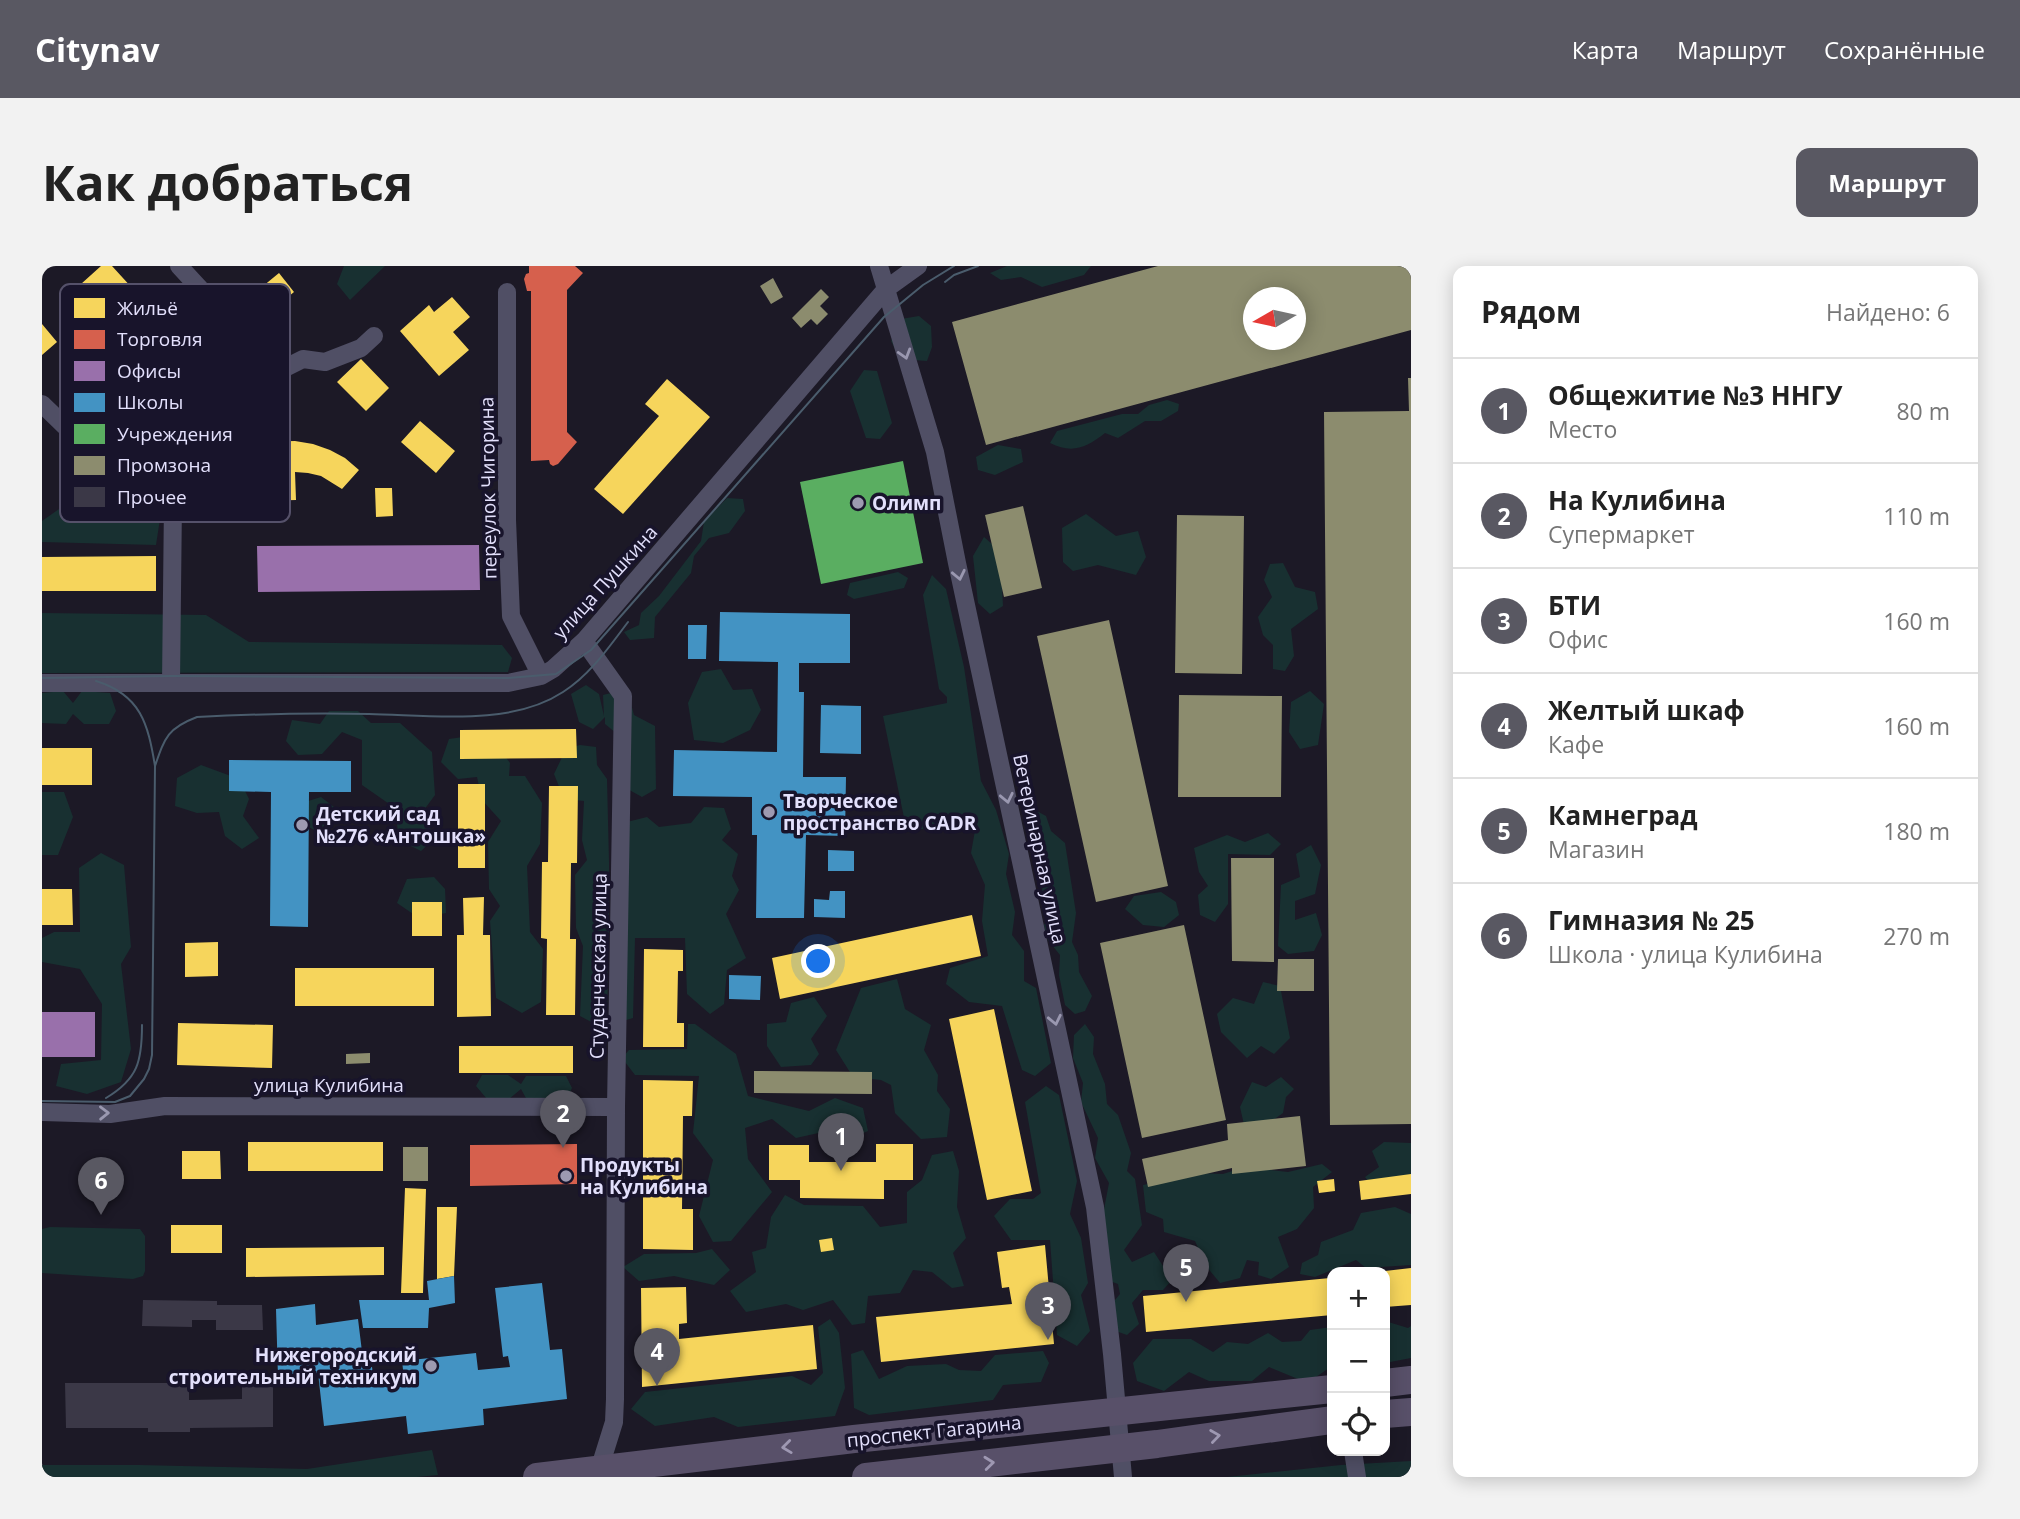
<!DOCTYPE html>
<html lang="ru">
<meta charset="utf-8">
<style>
body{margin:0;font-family:"Open Sans",sans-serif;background:#f2f2f2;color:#222}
.controls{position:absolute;right:21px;bottom:21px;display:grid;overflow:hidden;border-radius:14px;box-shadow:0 4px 18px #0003}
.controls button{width:63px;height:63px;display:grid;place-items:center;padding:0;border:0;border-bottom:2px solid #e0e0e0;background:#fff;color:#222;font:35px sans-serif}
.compass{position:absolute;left:1201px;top:21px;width:63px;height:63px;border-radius:50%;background:#fff;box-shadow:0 4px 18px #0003;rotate:261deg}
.you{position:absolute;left:777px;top:696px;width:24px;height:24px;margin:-18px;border:5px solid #fff;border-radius:50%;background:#1a73e8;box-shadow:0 0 0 10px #1a73e833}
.badge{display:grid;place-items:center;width:46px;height:46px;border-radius:50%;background:#595862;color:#fff;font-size:23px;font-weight:700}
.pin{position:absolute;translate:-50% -58px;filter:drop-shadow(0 2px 4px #0008)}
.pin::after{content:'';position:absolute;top:37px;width:24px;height:21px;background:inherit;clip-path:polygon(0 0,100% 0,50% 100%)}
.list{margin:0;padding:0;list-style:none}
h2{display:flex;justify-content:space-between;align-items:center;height:91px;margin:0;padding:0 28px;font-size:30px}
h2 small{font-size:23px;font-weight:400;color:#767676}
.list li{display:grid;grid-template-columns:46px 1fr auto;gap:21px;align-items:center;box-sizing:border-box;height:105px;padding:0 28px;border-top:2px solid #e0e0e0}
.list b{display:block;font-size:26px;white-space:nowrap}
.list p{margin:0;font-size:23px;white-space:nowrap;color:#767676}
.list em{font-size:23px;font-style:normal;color:#767676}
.icon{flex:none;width:38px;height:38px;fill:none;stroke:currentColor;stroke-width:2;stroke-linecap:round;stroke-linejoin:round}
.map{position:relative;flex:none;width:1369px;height:1211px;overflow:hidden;border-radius:14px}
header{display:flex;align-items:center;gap:42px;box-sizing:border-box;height:98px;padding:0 35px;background:#595862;color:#fff}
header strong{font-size:33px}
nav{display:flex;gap:38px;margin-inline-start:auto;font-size:24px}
.intro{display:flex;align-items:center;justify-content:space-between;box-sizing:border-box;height:168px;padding:0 42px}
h1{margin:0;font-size:49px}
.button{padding:18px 32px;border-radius:14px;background:#595862;color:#fff;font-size:24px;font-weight:700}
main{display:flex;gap:42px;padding:0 42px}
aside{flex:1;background:#fff;border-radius:14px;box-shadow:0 4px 18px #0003}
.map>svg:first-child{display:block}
.green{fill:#183031}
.homes{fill:#f6d55c}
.shops{fill:#d6604d}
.offices{fill:#9970ab}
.schools{fill:#4393c3}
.public{fill:#5aae61}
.industry{fill:#8c8c6e;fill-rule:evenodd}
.building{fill:#3b3847}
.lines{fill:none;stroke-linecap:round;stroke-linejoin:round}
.street{stroke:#504f65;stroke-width:18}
.primary{stroke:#585069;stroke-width:28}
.tram{stroke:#4a5c6c;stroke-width:2}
.oneway{stroke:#9a98b0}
.oneway2{stroke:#9e98b2}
.poi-dot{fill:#9d9ab1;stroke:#18142b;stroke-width:2.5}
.labels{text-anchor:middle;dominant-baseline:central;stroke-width:7;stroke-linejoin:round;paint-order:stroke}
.street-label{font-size:19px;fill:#e3e0fc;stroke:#18142b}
.poi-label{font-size:19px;font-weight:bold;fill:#e3e0fc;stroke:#18142b;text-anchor:start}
.key{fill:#18142b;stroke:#55516a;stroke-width:2}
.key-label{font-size:19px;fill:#e3e0fc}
</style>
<header>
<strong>Citynav</strong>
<nav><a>Карта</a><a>Маршрут</a><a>Сохранённые</a></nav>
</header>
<div class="intro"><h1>Как добраться</h1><a class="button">Маршрут</a></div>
<main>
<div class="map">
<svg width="1369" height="1211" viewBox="0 0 1369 1211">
<rect width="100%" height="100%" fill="#1c1926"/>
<path class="green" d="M302,0H343L308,34L295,18Z
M965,0H1049L1042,9L1000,21L979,11L959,14L948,7Z
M877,50L889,60L890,81L885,95L858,93L849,75L859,53Z
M822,104L835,105L850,157L838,173L824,172L808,125Z
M1125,134L1137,138L1136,145L1119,155H1103L1076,172L1063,167C1044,182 1030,188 1008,177L1015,165L1080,148H1096L1107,139Z
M956,179L979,183L981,196L953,209L936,204L934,191Z
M54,217L118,253L114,279L0,276V255Z
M685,232L701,233L703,245L687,267L667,272L652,290L649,307L613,351L612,372L588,374L582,366L597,359L599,347L617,330L659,275L662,256Z
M1044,248L1074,270L1096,265L1104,291L1094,309L1056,299L1031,305L1021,296L1020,262Z
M942,271L958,285L961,340L948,348L936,337L931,290Z
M1241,297L1253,321L1273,326L1276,343L1249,363L1252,390L1243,405L1231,403V379L1221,369L1216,351L1230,331L1222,314L1228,298Z
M856,306L866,312L862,322L812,333L805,329L808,317Z
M890,309L904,323L922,401L939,515L954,544L967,588L964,608L973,646L970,669L982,685V715L994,722L1009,797L993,810L980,804L960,740L927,736L904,718L908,702L946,690L940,655L943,619L929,587L934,559L930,553L865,566L841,450L905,437V431L897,423L881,329Z
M0,347L164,349L207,376L460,379L470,392L466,406L0,407Z
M679,403L691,424L710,423L719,444L708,464L681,477L652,474L646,437L660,406Z
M544,419L557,428L562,450L561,429L585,423L592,449L613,460L614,523L600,531L582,521L585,476L563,458V451L551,463L537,456L529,428Z
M21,425L31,437L40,425L68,427L74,445L67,458H42L31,448L24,458L0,457V427Z
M1268,425L1282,438L1276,479L1258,483L1247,466L1249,436Z
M287,445H316L329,457H358L390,486L393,529L379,548L394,571L379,585L357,574L353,542L320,519V474L300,466L280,488L256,489L244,475L250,454L278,458Z
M421,471L457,482L468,497L467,510H483L500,537L498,578L485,600L488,666L501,683L499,736L480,747L454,732L448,655L458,640L447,623L446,576L459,555L440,534L435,511L416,513L399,496L407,473Z
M538,479L554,481L555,499L565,513L567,596V671L556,686L566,703L565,752L553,758L538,750L541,680L534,662L533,609L545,594L540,574L542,535L522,533L512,508L524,483Z
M159,499L197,513L207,533L201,550L217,572L200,583L183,570L177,546L155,547L133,540L135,512Z
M0,526H22L31,551L16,589H0Z
M279,531L292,541L289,558L273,565L259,555L263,536Z
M662,541L682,542L689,563L680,574L696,588L690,610L697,624L684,648L704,692L685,704L682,738L668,748L645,728L643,672H593L591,752L581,755L585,556L605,551L617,561L649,557Z
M991,543L1004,550L1009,565L1023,577L1034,647L1030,676L1036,689L1037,706L1050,730L1043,745L1033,748L1023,739L1017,709L1018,689L1006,674L1002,659L1010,648L1000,626L1001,610L994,589L996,574L986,550Z
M1226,567L1239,578L1228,589L1186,588V638L1173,656L1158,649L1156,629L1166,620L1157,606L1152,582L1185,569L1203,576Z
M1269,579L1279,599L1273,628L1253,635V654L1274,647L1280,669L1272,685L1246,688L1236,680L1239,619L1258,611L1254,588Z
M59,587L82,599L89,681L79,698L89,783L79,816L45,828L14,820L19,798L59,794L60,738L38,703L0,696V672L12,666H38L37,602Z
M392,611L403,623L404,647L377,652L355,637L365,613Z
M1119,626L1134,636L1137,649L1122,661L1101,659L1083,643L1092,630Z
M855,713L863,743L889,759L882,784L896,809L895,825L908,843L905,871L879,873L853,847L849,819L839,814L811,811L794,784L819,722Z
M1221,716L1238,720L1248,772L1232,788L1219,780L1205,792L1179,766L1175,748L1191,732L1212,738Z
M772,731L785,750L769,773L777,788L769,799L739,801L725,780V758L744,756L749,737Z
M646,758H653L694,788L706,830L767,845L793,832L821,842L826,865L808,873L790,864L754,872L730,853L703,862L706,893L730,926L689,975L671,976L657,950L671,894L651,867L657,810L593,809L580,792L587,784L645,783Z
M1043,758L1052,771L1051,788L1063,818L1065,838L1076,849L1089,887L1085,905L1093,913L1100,959L1082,984L1090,996L1112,986L1130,1014L1121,1024H1101L1090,1037L1097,1058L1085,1069L1071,1064L1068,1040L1078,1028L1076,1018L1065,1014L1059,959L1067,917L1053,892L1056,872L1039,836L1041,817L1031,792L1032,769Z
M440,809H466L479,818L484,810H524L530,822L524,835L485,834L479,823L467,833H445L434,820Z
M1239,811L1252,823L1244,831L1241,847L1216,865L1203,863L1198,841L1210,816L1224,821Z
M1004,820L1017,829L1035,915L1028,948L1039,972L1046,1017L1039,1029L1048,1065L1035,1080L1015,1069L1008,974H969L952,950L968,933H991L999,927L983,836Z
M1342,876L1369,877V916L1331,922L1323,911L1337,901L1330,885Z
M911,885L917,905L915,941L924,972L911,987L922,1020L910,1022L890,1006L871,1004L858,1027L826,1030L823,1057L810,1059L791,1034L761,1044L744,1038L704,1046L688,1025L714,1006L710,986L724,982L729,951L743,929L762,939L821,940L838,961L865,957V926L880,914L890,889Z
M1280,898L1290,906L1271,921L1272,942L1255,963L1236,971L1247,1001L1229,1013L1216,1009L1217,996L1205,994L1198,1012L1178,1017L1164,1000L1153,975L1122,966L1121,953L1104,946L1101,919L1156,907L1181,908L1203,901L1246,906Z
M1353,941L1369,948V999L1324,1002L1314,994L1273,1011L1258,1008L1260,997L1276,989L1279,976L1311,964L1319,947Z
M8,961L98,963L103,970V1005L101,1010L91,1013L0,1007V963Z
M670,983L688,1004L672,1019L632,1010L597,1015L581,1001L602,988L654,987Z
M788,1053L797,1067L803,1122L793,1150L696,1161L672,1151L613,1160L589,1143L603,1126L750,1110L769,1119L781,1107L776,1061Z
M1343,1055L1366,1062L1369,1060V1092L1343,1097Z
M1290,1061V1100L1271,1113H1256L1227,1101L1210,1115H1167L1147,1106L1122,1125L1095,1115L1091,1097L1111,1073H1149L1171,1086L1185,1076L1206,1078L1226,1067L1240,1076L1259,1075L1268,1064Z
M821,1084L837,1113L865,1100L904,1098L917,1104L939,1105L953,1089L1001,1085L1007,1097L999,1116L961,1119L951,1134L827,1149L812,1142L809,1088Z
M390,1184L396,1209L375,1211H0V1199H97L265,1203Z
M1369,1195V1211H1185L1299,1199Z"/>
<path class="homes" d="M59,0H70L91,23L65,47L39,18Z
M237,7L252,26L224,49L209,30Z
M410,31L428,51L411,66L427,84L397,110L358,65L387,39L392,46Z
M0,58L15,76L0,89Z
M319,93L347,122L324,145L295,116Z
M625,113L668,151L581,248L552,223L617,150L603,138Z
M378,155L413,185L394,207L359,176Z
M253,175L271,178L288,184L303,192L317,204L300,223L279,210L266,207L253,206L254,234L217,235V254L162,255L160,177Z
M333,222H350L351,250L334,251Z
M114,290V325H0V291Z
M534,463L535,492L418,493V464Z
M0,482H50V519H0Z
M416,518H443V602H416Z
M507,520H536L535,597H529L528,673H534L533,749H504L505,673L499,672L500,596H506Z
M0,623H30L31,659H0Z
M442,631L441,669H448L449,750L415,751V669H422L421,632Z
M370,636H400V670H370Z
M930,649L939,690L738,733L730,692Z
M176,676V710L143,711V677Z
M602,683L641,684V705H636L635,757H642V781H601Z
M253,702H392V740H253Z
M952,743L990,925L945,934L907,753Z
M136,757L231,759L230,802L135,799Z
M417,780H531V807H417Z
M601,814L651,815L650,850H641L640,943H651V984L601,983Z
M206,876H341V905H206Z
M834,878H871V914H842V933L758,932V914H727V879H767V896H834Z
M140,885H178L179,913H140Z
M1369,908V928L1319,934L1317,915Z
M1292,913L1293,925L1277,927L1275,915Z
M363,922L384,923L381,1027H359Z
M395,941H415L412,1010L395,1013Z
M129,959H180V987H129Z
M790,972L792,984L779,986L777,974Z
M1003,979L1012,1078L839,1096L834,1051L970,1038L967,1021L960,1022L955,986Z
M342,981V1009L204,1011V982Z
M1369,1002V1039L1343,1041V1005Z
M1288,1012L1290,1049L1104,1066L1101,1030Z
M644,1021L645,1057L637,1058V1073L771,1059L775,1103L600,1121L599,1022Z"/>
<path class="shops" d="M487,0H533L541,7L525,24V166L535,176L516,198L511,200L508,198L507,194L489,195V25H485L482,13L484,8L487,7Z
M535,878V918L428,920V879Z"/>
<path class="offices" d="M437,279L438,324L216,326L215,280Z
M0,746H53V791H0Z"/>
<path class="schools" d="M678,346L808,348V397H757V426H762L761,511H804L803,570L764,569L762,652H714L715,569H710V531L631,530L632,484L735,486L736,396L677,395Z
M646,359H665L664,393H646Z
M779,439L819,440V488L778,487Z
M187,494L309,495V526H267L266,661L228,660L229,526L187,525Z
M786,584L812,585V605H786Z
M788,625H803V652L772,651V633L787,634Z
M687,709L719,710L718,734L687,733Z
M412,1010L413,1037L387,1042L386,1062H321L317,1034H387L385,1015Z
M500,1017L508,1084L520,1083L525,1133L441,1143L442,1159L366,1168L364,1150L282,1160L276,1107L236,1112L234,1043L273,1038L274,1059L316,1053L322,1102L330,1101L332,1115L362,1112L360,1095L434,1087L436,1104L468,1101L466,1090L461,1091L453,1022Z"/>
<path class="public" d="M861,195L881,297L779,318L758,216Z"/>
<path class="industry" d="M1116,0H1369V64L944,179L910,56ZM1212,32H1254V74H1212Z
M731,12L741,31L729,38L718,20Z
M779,23L787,31L778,40L786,48L775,59L769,53L759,62L750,52Z
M1366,112H1369V858L1288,859L1282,146L1367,145Z
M981,240L1000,322L962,331L943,249Z
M1135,249L1202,250L1200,408L1133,407Z
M1067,354L1126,620L1054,636L995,370Z
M1137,429L1240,430L1239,531H1136Z
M1189,592H1232V696L1190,695Z
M1142,659L1184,854L1100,872L1058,677Z
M1236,693H1272V725H1235Z
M328,787V797L304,798V788Z
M712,805L830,806V828L712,827Z
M1258,850L1264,900L1190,908V902L1106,921L1100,893L1186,874L1185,858Z
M361,881H386V915H361Z"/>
<path class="building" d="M101,1034L175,1035V1039H220L221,1064H174V1054H150V1061L100,1060Z
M23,1117H147V1134L200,1133V1118H231V1161L148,1162V1166H106V1162H24Z"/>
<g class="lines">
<path class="street" d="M137,0L235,106
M837,0L893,186L915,297L1053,941L1070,1088L1081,1211
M465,26V254L469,350L499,410
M0,138L95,230L131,235L129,417
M131,235L149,173L166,153L203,138L235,106L261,93L283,96L319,82L332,70
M542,375L581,430L574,841L573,1133L572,1156L557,1204
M0,417H466L499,410L511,403L542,375L844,23L876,0
M0,846L68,848L123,840L574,841
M1311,1185L1315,1211"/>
<path class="primary" d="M1343,1117L1369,1114
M1343,1148L1369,1146
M495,1211L812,1173L1290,1123
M824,1211L1115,1178L1290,1154"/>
<path class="tram" d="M903,16L912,9L936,0
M0,412L129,410L466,412L514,408L549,384L842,51L881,19L912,0
M113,500C123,471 126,462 155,451C212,448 270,447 327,448C387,449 468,461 521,426C548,409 567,381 586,356
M64,832C96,813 100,795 100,759
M0,835L73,836L88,830L102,813L107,803L110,789L113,500C106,458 99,429 54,415"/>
</g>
<defs><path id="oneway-chevron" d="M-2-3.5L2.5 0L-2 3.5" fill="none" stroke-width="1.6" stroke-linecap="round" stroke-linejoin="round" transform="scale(1.75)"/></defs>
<g class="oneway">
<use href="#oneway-chevron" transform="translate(863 88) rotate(73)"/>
<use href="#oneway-chevron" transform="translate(917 309) rotate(78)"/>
<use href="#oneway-chevron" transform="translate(965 532) rotate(78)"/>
<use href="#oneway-chevron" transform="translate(1013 754) rotate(78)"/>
<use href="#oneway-chevron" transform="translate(62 847) rotate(-1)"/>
</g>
<g class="oneway2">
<use href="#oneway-chevron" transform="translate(1173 1170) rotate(-8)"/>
<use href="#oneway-chevron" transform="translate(745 1181) rotate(173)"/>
<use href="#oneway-chevron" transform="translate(947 1197) rotate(-6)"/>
</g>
<g class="poi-dot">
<circle cx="816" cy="237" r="7"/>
<circle cx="727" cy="546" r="7"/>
<circle cx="260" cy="559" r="7"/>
<circle cx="524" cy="910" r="7"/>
<circle cx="389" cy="1100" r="7"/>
</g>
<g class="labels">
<g class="street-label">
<text transform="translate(446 222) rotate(-91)">переулок Чигорина</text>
<text transform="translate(563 316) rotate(-48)">улица Пушкина</text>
<text transform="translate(998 583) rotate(78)">Ветеринарная улица</text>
<text transform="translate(556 700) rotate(-89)">Студенческая улица</text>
<text x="287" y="819">улица Кулибина</text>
<text transform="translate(892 1165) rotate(-6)">проспект Гагарина</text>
</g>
<g class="poi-label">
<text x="830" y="237">Олимп</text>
<text x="741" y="535">Творческое<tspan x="741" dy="22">пространство CADR</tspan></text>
<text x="274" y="548">Детский сад<tspan x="274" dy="22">№276 «Антошка»</tspan></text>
<text x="538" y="899">Продукты<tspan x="538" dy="22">на Кулибина</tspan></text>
<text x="375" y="1089" text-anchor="end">Нижегородский<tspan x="375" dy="22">строительный техникум</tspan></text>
</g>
</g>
<rect x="18" y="18" width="230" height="238" rx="10" class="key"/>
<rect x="32" y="32" width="31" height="20" fill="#f6d55c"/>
<rect x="32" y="64" width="31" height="19" fill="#d6604d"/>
<rect x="32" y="95" width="31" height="20" fill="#9970ab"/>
<rect x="32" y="127" width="31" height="19" fill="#4393c3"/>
<rect x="32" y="158" width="31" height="20" fill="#5aae61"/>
<rect x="32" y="190" width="31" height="19" fill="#8c8c6e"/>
<rect x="32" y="221" width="31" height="20" fill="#3b3847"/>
<g class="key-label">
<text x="75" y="49">Жильё</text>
<text x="75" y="80">Торговля</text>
<text x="75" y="112">Офисы</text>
<text x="75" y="143">Школы</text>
<text x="75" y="175">Учреждения</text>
<text x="75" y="206">Промзона</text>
<text x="75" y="238">Прочее</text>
</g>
</svg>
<div class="controls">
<button>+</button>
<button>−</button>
<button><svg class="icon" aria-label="locate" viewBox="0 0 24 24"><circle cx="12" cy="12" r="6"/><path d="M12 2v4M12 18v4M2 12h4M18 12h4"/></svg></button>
</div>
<svg class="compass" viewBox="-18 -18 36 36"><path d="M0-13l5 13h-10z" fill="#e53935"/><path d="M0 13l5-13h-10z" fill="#767676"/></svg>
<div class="you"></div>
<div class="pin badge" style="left:799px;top:905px">1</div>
<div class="pin badge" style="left:521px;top:882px">2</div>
<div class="pin badge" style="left:1006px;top:1074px">3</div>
<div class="pin badge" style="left:615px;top:1120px">4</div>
<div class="pin badge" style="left:1144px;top:1036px">5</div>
<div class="pin badge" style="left:59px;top:949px">6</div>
</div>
<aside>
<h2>Рядом<small>Найдено: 6</small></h2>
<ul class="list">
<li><span class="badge">1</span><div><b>Общежитие №3 ННГУ</b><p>Место</p></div><em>80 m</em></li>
<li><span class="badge">2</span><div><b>На Кулибина</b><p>Супермаркет</p></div><em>110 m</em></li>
<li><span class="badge">3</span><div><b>БТИ</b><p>Офис</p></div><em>160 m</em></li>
<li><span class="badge">4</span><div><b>Желтый шкаф</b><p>Кафе</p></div><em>160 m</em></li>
<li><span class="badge">5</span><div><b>Камнеград</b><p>Магазин</p></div><em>180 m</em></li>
<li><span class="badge">6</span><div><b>Гимназия № 25</b><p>Школа · улица Кулибина</p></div><em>270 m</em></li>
</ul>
</aside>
</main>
